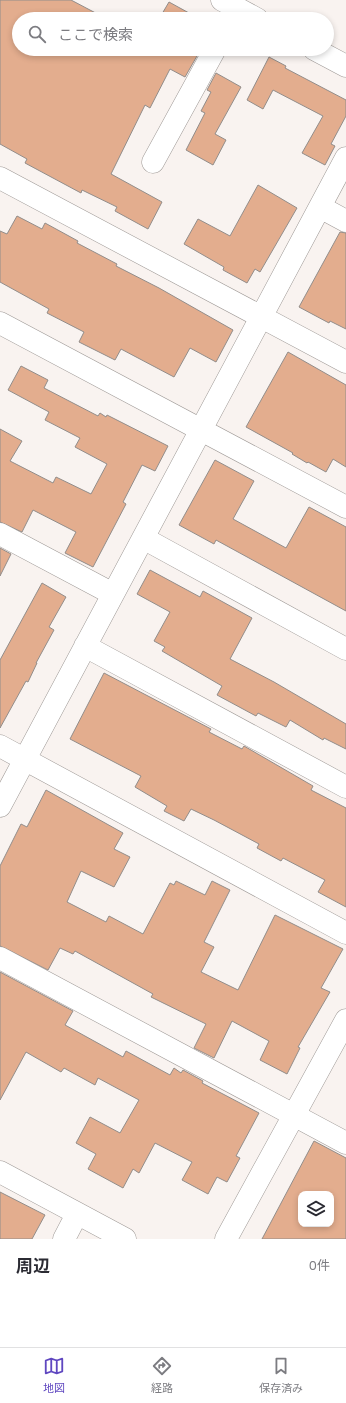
<!DOCTYPE html>
<html lang="ja">
<meta charset="utf-8">
<style>
body{margin:0;font-family:Poppins,"Noto Sans JP",sans-serif;background:#f2f2f3;color:#2b2b33}
.controls{position:absolute;right:12px;bottom:12px;display:grid;overflow:hidden;border-radius:8px;box-shadow:0 2px 6px #0003}
.controls button{width:36px;height:36px;display:grid;place-items:center;padding:0;border:0;border-bottom:1px solid #e1e1e2;background:#fff;color:#2b2b33;font:20px sans-serif}
.list{margin:0;padding:0;list-style:none}
h2{display:flex;justify-content:space-between;align-items:center;height:52px;margin:0;padding:0 16px;font-size:17px}
h2 small{font-size:13px;font-weight:400;color:#7c7c81}
.icon{flex:none;width:22px;height:22px;fill:none;stroke:currentColor;stroke-width:2;stroke-linecap:round;stroke-linejoin:round}
.map{position:relative;flex:none;width:346px;height:1239px;overflow:hidden}
.search{position:absolute;background:#fff;box-shadow:0 2px 6px #0003;left:12px;right:12px;top:12px;height:44px;display:flex;align-items:center;gap:10px;box-sizing:border-box;padding:0 14px;border-radius:22px;color:#7c7c81;font-size:15px}
.sheet{height:108px;background:#fff}
nav{display:flex;justify-content:space-around;align-items:center;box-sizing:border-box;height:56px;border-top:1px solid #e1e1e2;background:#fff;font-size:11px;color:#7c7c81}
nav a{display:grid;justify-items:center;gap:2px}
nav .on{color:#5f47c0}
.map>svg:first-child{display:block}
.building{fill:#e3ad8e;stroke:#928d8a;fill-rule:evenodd}
.lines{fill:none;stroke-linecap:round;stroke-linejoin:round}
.minor-casing{stroke:#9e9996;stroke-width:23}
.minor{stroke:#fff;stroke-width:22}
</style>
<div class="map">
<svg width="346" height="1239" viewBox="0 0 346 1239">
<rect width="100%" height="100%" fill="#f9f3f0"/>
<path class="building" d="M0,0H71L107,19H19V49H201L185,77L170,69L150,108L145,105L111,174L162,202L148,229L115,211L117,207L82,190L81,193L25,163L27,159L0,144Z
M169,2L189,13L186,19H159Z
M269,57L286,66L285,68L346,100V116L331,144L335,146L325,165L302,153L323,116L273,90L263,109L247,100Z
M216,73L241,87L215,134L226,140L213,165L186,150L205,113L201,111L211,92L207,90Z
M258,185L297,208L260,272L255,269L247,283L223,270L224,267L184,244L198,219L230,236Z
M17,216L42,229L45,223L78,241L77,243L117,264L116,266L159,288L233,330L216,362L190,348L174,377L121,349L115,360L79,342L84,332L47,313L49,309L0,282V231L7,234Z
M340,232L346,233V329L330,321L329,323L299,307Z
M288,352L346,385V467L333,459L326,472L308,462L307,463L292,454L293,453L246,427Z
M21,366L48,380L44,388L98,416L100,413L106,417L107,415L168,446L155,471L142,465L123,502L126,504L93,567L65,553L76,532L33,510L22,532L0,522V429L22,441L10,461L53,483L56,477L91,494L107,464L75,447L80,438L45,420L49,412L8,390Z
M215,460L254,481L233,519L286,548L309,507L346,527V611L216,540L214,544L179,525Z
M0,548L11,554L0,576Z
M150,570L200,597L203,591L252,618L230,659L274,682L346,724V749L324,738L323,740L290,720L286,727L258,713L256,716L217,695L222,686L162,651L165,647L154,641L170,612L137,594Z
M42,583L66,597L49,627L54,630L36,663H37L28,682L26,681L0,728V660Z
M104,673L211,729L209,732L242,749L244,746L313,786L311,790L346,808V907L318,892L325,880L283,858L281,861L257,848L259,844L214,820L191,809L184,821L164,811L167,806L135,787L141,776L70,739Z
M46,790L123,833L114,849L130,857L114,887L81,871L67,902L106,922L109,916L143,934L170,883L174,885L176,881L205,895L212,881L230,890L204,942L214,947L201,972L238,990L275,915L343,949L321,988L330,992L298,1047L300,1048L287,1074L260,1060L269,1041L232,1021L214,1058L194,1048L206,1024L151,997L153,994L75,951L73,954L60,948L48,970L0,946V866L21,824L27,827Z
M0,972L73,1011L65,1025L123,1057L126,1051L170,1075L174,1068L181,1073L183,1070L203,1081L202,1083L259,1113L236,1156L240,1158L227,1182L217,1177L208,1194L182,1180L192,1162L155,1143L139,1173L133,1169L123,1188L88,1169L96,1154L76,1143L90,1117L120,1133L139,1100L98,1078L95,1085L64,1068L61,1072L26,1052L0,1100Z
M314,1141L346,1158V1239H262ZM301,1194H331V1224H301Z
M0,1192L45,1215L32,1239H0Z"/>
<g class="lines">
<g class="minor-casing">
<path id="minor" d="M222,0L257,19
M314,49L346,66
M153,162L215,49
M0,178L346,362
M320,207L346,221
M0,323L346,507
M0,534L113,594
M143,538L346,649
M85,646L346,787
M0,746L346,933
M0,806L346,158
M0,958L346,1143
M0,1172L125,1239
M64,1239L77,1214
M226,1239L346,1020"/>
</g>
<use href="#minor" class="minor"/>
</g>
</svg>
<div class="controls">
<button><svg class="icon" aria-label="layers" viewBox="0 0 24 24"><path d="M12 4l9 5-9 5-9-5zM3 14l9 5 9-5"/></svg></button>
</div>
<div class="search"><svg class="icon" aria-label="search" viewBox="0 0 24 24"><circle cx="10" cy="10" r="6"/><path d="M15 15l6 6"/></svg>ここで検索</div>
</div>
<section class="sheet">
<h2>周辺<small>0件</small></h2>
<ul class="list">
</ul>
</section>
<nav>
<a class="on"><svg class="icon" aria-label="map" viewBox="0 0 24 24"><path d="M3 6l6-2 6 2 6-2v14l-6 2-6-2-6 2zM9 4v14M15 6v14"/></svg>地図</a>
<a><svg class="icon" aria-label="directions" viewBox="0 0 24 24"><path d="M12 3l9 9-9 9-9-9zM9 14v-3h6M13 9l2 2-2 2"/></svg>経路</a>
<a><svg class="icon" aria-label="saved" viewBox="0 0 24 24"><path d="M7 4h10v16l-5-4-5 4z"/></svg>保存済み</a>
</nav>
